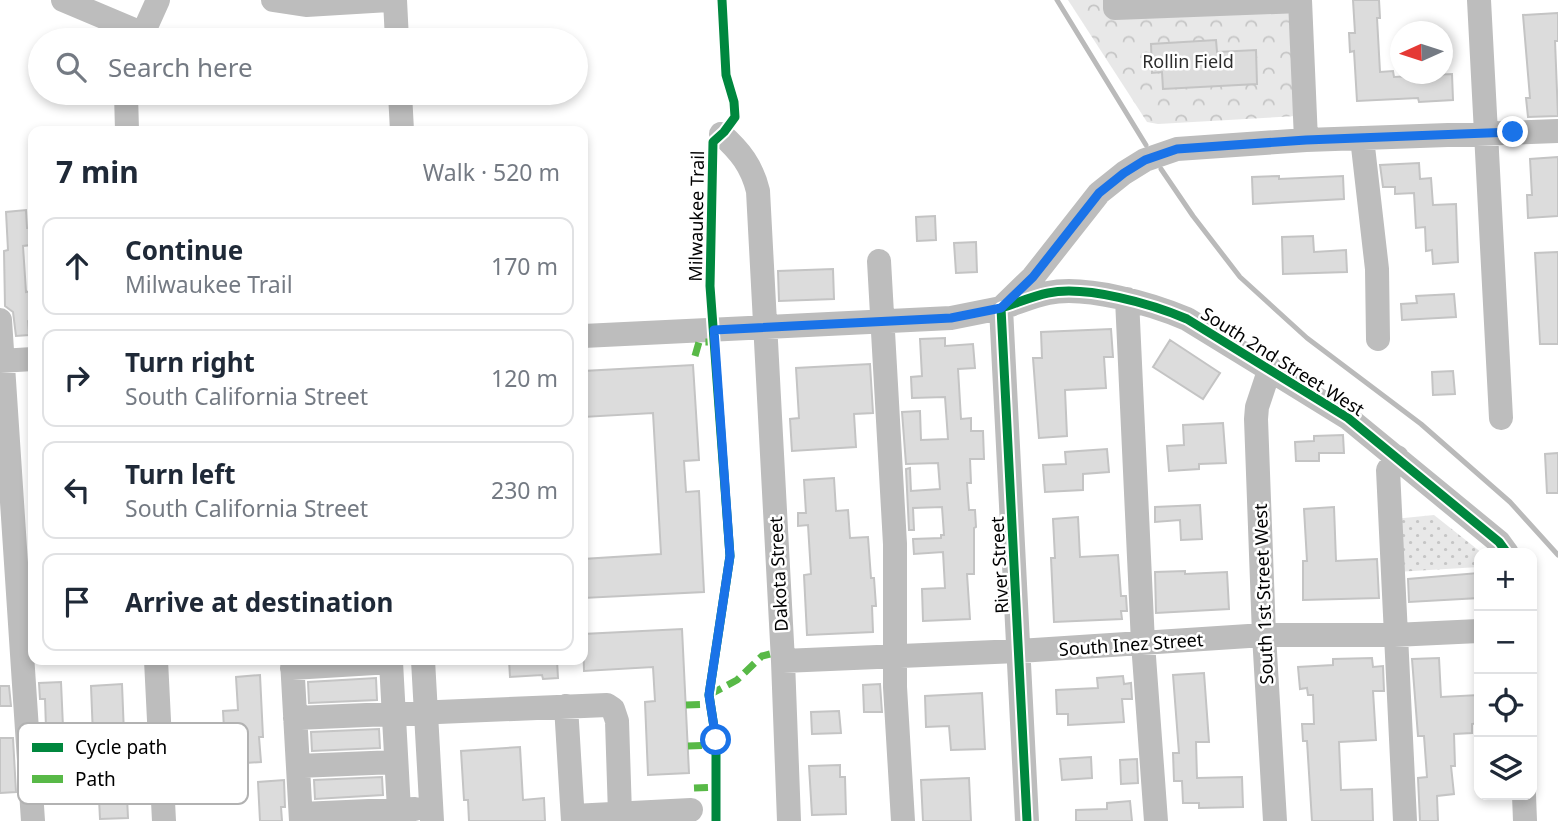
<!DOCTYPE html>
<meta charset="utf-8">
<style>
body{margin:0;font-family:"Noto Sans",sans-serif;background:#f2f2f3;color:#1f2937}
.controls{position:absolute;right:21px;bottom:21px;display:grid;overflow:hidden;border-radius:14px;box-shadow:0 4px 10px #0003}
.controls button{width:63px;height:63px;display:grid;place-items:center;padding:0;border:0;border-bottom:2px solid #e0e1e3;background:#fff;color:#1f2937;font:35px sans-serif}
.compass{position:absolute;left:1390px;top:21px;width:63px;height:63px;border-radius:50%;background:#fff;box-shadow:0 4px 10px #0003;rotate:267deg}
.stop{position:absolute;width:21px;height:21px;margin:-16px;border:5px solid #1a73e8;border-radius:50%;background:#fff}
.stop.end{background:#1a73e8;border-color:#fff;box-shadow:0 2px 7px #0008}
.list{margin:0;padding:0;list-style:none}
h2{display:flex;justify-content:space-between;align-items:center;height:91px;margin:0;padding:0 28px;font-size:30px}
h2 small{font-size:23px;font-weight:400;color:#747a83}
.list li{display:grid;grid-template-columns:46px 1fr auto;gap:21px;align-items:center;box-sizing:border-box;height:98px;margin:0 14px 14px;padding:0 14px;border:2px solid #e0e1e3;border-radius:14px}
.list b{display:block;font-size:26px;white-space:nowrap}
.list p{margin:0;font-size:23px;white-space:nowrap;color:#747a83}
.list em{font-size:23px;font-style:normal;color:#747a83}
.icon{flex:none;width:38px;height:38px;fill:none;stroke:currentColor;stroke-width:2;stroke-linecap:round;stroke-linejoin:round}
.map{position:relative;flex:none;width:1558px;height:821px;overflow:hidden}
.search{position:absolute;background:#fff;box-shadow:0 4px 10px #0003;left:28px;top:28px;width:560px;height:77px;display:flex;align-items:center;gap:18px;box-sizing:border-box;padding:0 24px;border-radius:38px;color:#747a83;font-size:26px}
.panel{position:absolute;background:#fff;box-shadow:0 4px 10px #0003;left:28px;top:126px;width:560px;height:539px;border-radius:14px}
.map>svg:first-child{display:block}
.forest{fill:url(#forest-crowns)}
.garden{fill:url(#garden-dots)}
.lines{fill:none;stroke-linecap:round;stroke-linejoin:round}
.stream{stroke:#bababa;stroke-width:5}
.building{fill:#dcdcdc;stroke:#c4c4c4;stroke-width:2}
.minor{stroke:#bdbdbd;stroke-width:24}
.quiet{stroke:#58b947;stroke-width:7;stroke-dasharray:14 7;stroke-linecap:butt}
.cycleway-casing{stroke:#fff;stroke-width:13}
.cycleway{stroke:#00873e;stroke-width:9}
.route{stroke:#1a73e8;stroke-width:9}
.labels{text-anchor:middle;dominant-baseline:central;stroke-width:5;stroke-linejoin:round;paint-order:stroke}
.park-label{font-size:18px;fill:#2d2d2d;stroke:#fff}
.street-label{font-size:18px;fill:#000;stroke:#fff}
.key{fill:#fff;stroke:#b2b2b2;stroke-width:2}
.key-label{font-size:19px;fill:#000}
</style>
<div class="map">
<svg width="1558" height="821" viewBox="0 0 1558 821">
<defs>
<pattern id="forest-crowns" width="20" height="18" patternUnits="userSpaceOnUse" patternTransform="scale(1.75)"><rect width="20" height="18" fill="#e8e8e8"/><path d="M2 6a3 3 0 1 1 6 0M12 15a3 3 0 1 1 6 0" fill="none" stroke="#c5c5c5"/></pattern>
<pattern id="garden-dots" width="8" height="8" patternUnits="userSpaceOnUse" patternTransform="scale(1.75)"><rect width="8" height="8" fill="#e8e8e8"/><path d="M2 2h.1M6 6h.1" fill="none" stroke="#c5c5c5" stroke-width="1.8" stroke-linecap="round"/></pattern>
</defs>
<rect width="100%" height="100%" fill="#fff"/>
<path class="forest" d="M1068,0H1291L1296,116L1158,124L1147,122Z"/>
<path class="garden" d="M1434,515L1482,553H1479V567L1396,572L1394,519Z"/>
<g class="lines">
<path class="stream" d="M1057,0L1146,145
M1161,169L1193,216L1240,277L1307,338L1421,424L1510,502L1558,555"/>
</g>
<path class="building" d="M1353,0H1379L1380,18H1377L1380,72L1393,71L1394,77L1452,74L1453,100L1419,102L1418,98L1357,101L1354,51L1350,52L1349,33H1355Z
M1558,13V41H1555L1558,116L1528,117L1526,98H1530L1523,15Z
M1216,40L1217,52L1256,50L1257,84L1163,89L1162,72L1152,73L1151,44Z
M1558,157V216L1528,218L1527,195H1532L1530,159Z
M1419,163L1420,179L1431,178L1433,205L1456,204L1458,262L1433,264L1432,250L1426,251L1425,227L1416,228L1414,193L1395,194V187H1383L1380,165Z
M1279,176V179L1343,176L1344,199L1253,204L1252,177Z
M26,210L27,228H30L31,245L23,246L26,292L33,291V320L28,321L29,335L16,336L13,312L5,306L4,251L8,250L6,212Z
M935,216L936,240L917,241L916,217Z
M1313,236L1314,252L1346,250L1347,272L1283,274L1282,237Z
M976,242L977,272L956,273L954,243Z
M1558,252V344H1540L1535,253Z
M833,269L834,299L779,301L778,271Z
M1454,294L1456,317L1402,320L1401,304L1417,303L1416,296Z
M1111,329L1113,357H1104L1106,388L1065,390L1067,436L1039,438L1033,358H1042L1041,332Z
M945,338V346L973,344L975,368L958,369L961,419L971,418V431H983L984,459H970L971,483H967L969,510H975L976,527L974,528V574H967L970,619L923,621L922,589L945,588L943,552L914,554L913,539L941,538V535H944L942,507L913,508L914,530H909L906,469L910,468L911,491L940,489L938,463L906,464L902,412L920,411L921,440L948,439L945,397L912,398L911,377L922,376L920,339Z
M1170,340L1220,373L1203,399L1153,367Z
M870,364L873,413L854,414L856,447L792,451L790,419L799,418L796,368Z
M693,365L699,460L684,461L686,492L699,491L704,592L583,598V559L661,554L653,413L583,417V371Z
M1453,371L1455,394L1433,395L1432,372Z
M1223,423L1226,463L1199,464V469L1169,471L1167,446L1184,445L1183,425Z
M1343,435L1344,453H1319V461H1296L1295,442L1314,441V436Z
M1107,449L1109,472L1083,474V490L1045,492L1043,465L1066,464L1065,452Z
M1558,453V493H1547L1545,454Z
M834,478L836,511L848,510L850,538L868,537L871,578H874L876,606H872L873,632L807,635L804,575L811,574L808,525L798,526V513H806L804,480Z
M1200,505L1202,539L1181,540L1180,520L1155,522V507Z
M1334,507L1336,561L1377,559L1379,598L1303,600V561H1307L1304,509Z
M1078,517L1080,557L1118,555L1121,596H1126L1127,611H1121L1122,619L1054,622L1051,558H1055L1053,519Z
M1185,571V574L1227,572L1229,609L1156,613L1155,572Z
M1478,573L1479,598L1409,602L1408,579Z
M682,629L689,773L648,775L645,702L655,701L653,667L584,671L583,634Z
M1372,658L1373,667L1383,666L1384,691H1373L1376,740L1339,742L1341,790L1372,789L1373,821H1312L1307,741H1303L1302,724H1314L1313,695H1308L1307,688L1300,689L1298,667L1333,665V659Z
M1439,658L1441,697L1479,695V723L1472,724V733L1454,734L1455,766H1451L1454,794L1437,796L1438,821H1420L1418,778L1427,777L1424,736H1418L1412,659Z
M509,660H557L558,678L543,679L542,675L510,677Z
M1204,673L1209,742H1196L1197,778L1242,777L1243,807L1199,808V803H1183L1182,781H1174L1173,753H1179L1173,675Z
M260,675L263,737H259L261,762L230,764L231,781L198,783L196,747L225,746L223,711L238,710L236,677Z
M1123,676L1124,684L1131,683L1132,699H1122L1124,722L1068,725V714H1057L1056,690L1098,688L1097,678Z
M376,678L377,700L309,703L308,682Z
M61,682L63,727L46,728L45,699H40L39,683Z
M122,684L124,734L93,736L91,686Z
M880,684L882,712H864L863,685Z
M0,686H9L11,706H0Z
M982,693L985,749L951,750L949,726L926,727L925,696Z
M839,711L841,733L812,734L811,712Z
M379,729L380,748L312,751L311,732Z
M0,738H13L16,792L0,793Z
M520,747L523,800L544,798L545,821H469L468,800H464L461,751Z
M1091,757L1092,778L1062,780L1060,759Z
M1137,759L1138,783L1121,784L1120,760Z
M840,765V777H845L846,814L812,815L809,766Z
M382,777L383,795L315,799L314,780Z
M969,778L971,821H923L921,780Z
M284,780L285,807H281L282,821H260L258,782Z
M127,797L128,818L100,819L99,799Z
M1130,801L1132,821H1076V810L1107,809V803Z"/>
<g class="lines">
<path class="minor" d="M63,0L158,40
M273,0L306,5L389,0
M395,0L397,40
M1115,0V8L1300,1
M1300,0L1306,140
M1479,0L1501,418
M140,40L158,0
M126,93L127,131
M400,93L402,131
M721,134C740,151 752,166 758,191L783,661L789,821
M1362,138L1377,269L1378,339
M879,261L895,544V687L903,821
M1127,299L1143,643L1156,821
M0,320L33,821
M583,336L951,318L1001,308L1033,277L1099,193L1124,173L1145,160L1177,149L1306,140L1558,131
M0,361L33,359
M1270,368L1257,407L1256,419L1264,635L1275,821
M1397,457L1388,470L1405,821
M156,660L164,821
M292,660L301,821
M423,660L432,821
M783,661L1019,651L1264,635H1394L1479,631
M292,668L391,662L399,810
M566,706L573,821
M295,718L607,705L613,709L617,721L620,814
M298,766L396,762
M1524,795L1525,821
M301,814L415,809
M573,816L691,810
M1027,821L1001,308C1017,303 1033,296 1048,293C1086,285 1152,304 1187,319L1348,418L1499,542L1507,553"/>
<path class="quiet" d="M695,356L699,342H715
M709,695L737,680L762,656L770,654
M686,705L710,704
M688,746L716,745
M694,788L717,787"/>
<g class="cycleway-casing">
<path id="cycleway" d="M716,821V740L709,695L730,556L710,286L713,142L724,132L735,117L734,102L726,75L722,0
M1027,821L1001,308C1017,303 1033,296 1048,293C1086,285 1152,304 1187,319L1348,418L1499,542L1507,553"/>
</g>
<use href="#cycleway" class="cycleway"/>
</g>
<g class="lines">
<path class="route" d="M716,740L709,695L730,556L714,330L951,318L1001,308L1033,277L1099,193L1124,173L1145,160L1177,149L1306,140L1513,132"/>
</g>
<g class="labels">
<g class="park-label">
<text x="1188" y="61">Rollin Field</text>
</g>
<g class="street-label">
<text transform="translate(696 216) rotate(-89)">Milwaukee Trail</text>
<text transform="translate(1283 361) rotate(32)">South 2nd Street West</text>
<text transform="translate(999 565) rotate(-93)">River Street</text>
<text transform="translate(778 574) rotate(-93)">Dakota Street</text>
<text transform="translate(1263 594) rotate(-92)">South 1st Street West</text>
<text transform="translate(1131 644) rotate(-4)">South Inez Street</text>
</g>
</g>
<rect x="18" y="723" width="230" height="81" rx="10" class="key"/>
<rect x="32" y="743" width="31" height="9" fill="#00873e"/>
<rect x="32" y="775" width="31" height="8" fill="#58b947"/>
<g class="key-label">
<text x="75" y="754">Cycle path</text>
<text x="75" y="786">Path</text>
</g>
</svg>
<div class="controls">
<button>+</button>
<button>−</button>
<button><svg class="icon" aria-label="locate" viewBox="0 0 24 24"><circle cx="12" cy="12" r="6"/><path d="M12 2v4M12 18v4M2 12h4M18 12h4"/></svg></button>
<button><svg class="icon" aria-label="layers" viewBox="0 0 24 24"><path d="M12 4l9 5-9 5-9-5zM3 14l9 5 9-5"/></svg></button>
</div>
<svg class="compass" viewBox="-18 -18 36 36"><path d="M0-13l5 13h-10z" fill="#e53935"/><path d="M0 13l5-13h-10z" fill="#747a83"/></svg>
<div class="stop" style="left:716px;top:740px"></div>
<div class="stop end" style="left:1513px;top:132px"></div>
<div class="search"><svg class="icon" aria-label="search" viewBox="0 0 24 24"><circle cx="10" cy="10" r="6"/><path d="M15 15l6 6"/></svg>Search here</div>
<section class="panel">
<h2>7 min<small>Walk · 520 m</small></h2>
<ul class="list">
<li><svg class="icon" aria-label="ahead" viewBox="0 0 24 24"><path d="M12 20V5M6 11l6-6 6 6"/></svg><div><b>Continue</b><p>Milwaukee Trail</p></div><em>170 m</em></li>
<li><svg class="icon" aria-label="right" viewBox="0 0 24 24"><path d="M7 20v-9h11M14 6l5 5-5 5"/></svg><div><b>Turn right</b><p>South California Street</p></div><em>120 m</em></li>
<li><svg class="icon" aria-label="left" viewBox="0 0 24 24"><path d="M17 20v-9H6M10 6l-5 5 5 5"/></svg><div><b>Turn left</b><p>South California Street</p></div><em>230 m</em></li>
<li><svg class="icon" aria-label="arrive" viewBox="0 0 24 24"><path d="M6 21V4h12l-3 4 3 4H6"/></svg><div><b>Arrive at destination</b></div></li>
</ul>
</section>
</div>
